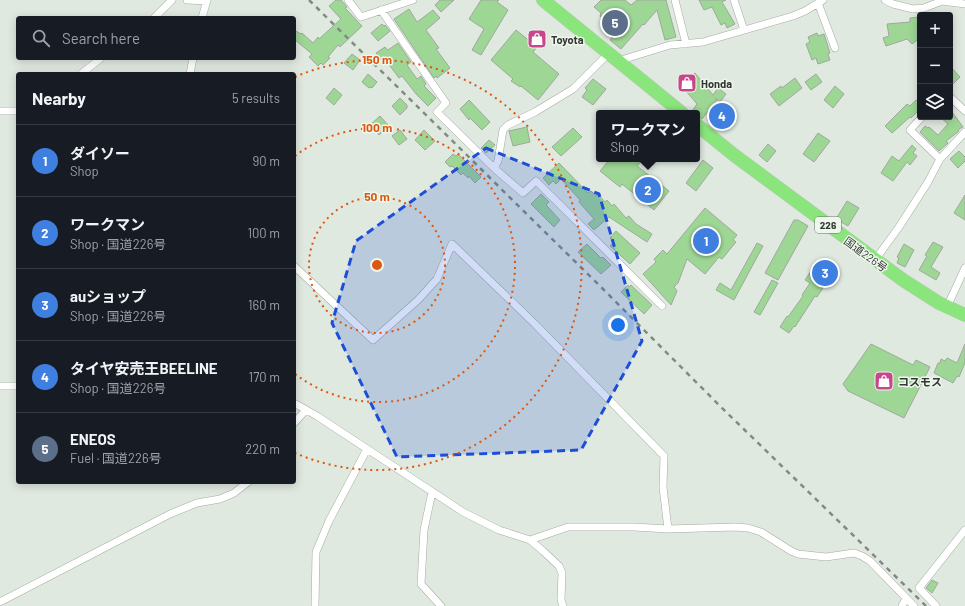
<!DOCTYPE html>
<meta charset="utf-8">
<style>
body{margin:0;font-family:Barlow,"Noto Sans JP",sans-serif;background:#20242c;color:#f1f3f6}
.controls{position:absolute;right:12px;top:12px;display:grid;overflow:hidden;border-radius:4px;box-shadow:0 2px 10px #0003}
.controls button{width:36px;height:36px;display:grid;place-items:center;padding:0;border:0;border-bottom:1px solid #363941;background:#171b24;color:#f1f3f6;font:20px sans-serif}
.you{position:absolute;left:618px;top:325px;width:14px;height:14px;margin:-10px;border:3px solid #fff;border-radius:50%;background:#1a73e8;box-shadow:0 0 0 6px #1a73e833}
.badge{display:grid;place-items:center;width:26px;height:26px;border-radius:50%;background:#db2777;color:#fff;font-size:13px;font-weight:700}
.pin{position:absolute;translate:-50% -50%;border:2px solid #fff;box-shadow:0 1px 4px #0006}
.popup{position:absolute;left:596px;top:110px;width:104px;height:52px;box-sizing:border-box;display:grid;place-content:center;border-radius:4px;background:#171b24;filter:drop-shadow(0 1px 3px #0005);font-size:13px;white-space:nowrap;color:#9ea1a6}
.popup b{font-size:15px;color:#f1f3f6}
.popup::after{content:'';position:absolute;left:50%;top:100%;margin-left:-8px;border:8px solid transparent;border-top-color:#171b24}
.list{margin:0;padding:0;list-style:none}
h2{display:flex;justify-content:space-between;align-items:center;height:52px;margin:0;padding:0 16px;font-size:17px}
h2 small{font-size:13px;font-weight:400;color:#9ea1a6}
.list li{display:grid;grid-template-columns:26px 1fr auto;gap:12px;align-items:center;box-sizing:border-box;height:72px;padding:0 16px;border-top:1px solid #363941}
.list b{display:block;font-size:15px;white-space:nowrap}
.list p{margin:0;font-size:13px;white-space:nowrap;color:#9ea1a6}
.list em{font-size:13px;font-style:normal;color:#9ea1a6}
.icon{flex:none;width:22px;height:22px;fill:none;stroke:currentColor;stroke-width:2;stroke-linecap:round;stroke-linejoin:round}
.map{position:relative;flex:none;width:965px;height:606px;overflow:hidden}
.search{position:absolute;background:#171b24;box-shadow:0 2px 10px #0003;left:16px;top:16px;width:280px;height:44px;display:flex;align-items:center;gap:10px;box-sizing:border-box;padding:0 14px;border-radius:4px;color:#9ea1a6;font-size:15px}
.panel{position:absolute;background:#171b24;box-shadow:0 2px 10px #0003;left:16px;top:72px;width:280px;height:412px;border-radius:4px}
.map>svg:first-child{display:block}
.building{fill:#9ed696;stroke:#9fa89e}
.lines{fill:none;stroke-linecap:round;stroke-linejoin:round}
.street-casing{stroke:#a3aca2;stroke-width:8}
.highway-casing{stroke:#c6c7c6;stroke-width:14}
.street{stroke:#fff;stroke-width:7}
.highway{stroke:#89e57c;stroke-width:13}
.rail{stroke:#838a83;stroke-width:2.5;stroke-dasharray:5 5;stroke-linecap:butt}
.marked{fill:#1d4ed8;fill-opacity:0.2;stroke:#1d4ed8;stroke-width:3;stroke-dasharray:8 5;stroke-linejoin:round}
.ring{fill:none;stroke:#df570e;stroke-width:2;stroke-dasharray:2 4}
.labels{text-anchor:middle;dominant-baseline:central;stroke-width:3;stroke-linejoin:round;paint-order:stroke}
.shield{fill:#edf7ec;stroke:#6c716b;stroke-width:1}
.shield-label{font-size:10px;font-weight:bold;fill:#343834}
.poi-label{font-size:11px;font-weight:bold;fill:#343834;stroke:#edf7ec;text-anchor:start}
.street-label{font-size:11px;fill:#343834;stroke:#edf7ec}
.centre{fill:#df570e;stroke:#edf7ec;stroke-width:2}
.ring-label{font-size:12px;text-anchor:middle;font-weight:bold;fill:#df570e;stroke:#edf7ec;stroke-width:3;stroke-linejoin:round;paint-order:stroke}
</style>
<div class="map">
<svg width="965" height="606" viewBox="0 0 965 606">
<rect width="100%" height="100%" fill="#e0e9df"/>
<path class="building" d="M336,0H341L347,7L345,8L362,26L340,47L338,45L328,57L330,58L323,65L321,63L318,66L309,57L312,54L294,39V30L301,34L302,33L313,43L318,37L319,39L341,19L329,6Z
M440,0H454L441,12L435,5Z
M481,0H499L497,2L508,10L481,55L472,50L484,29L469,19Z
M601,0H625L631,5L637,0H666L676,37L665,40L657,10L644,25L643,24L621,49L610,40L621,27L611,18L607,22L600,16L601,13L594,7Z
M699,0H726L722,2L735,24L727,28L725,23L721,25L712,7L704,10Z
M409,9L417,22L433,10L440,18L426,30L439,48L436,49L450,68L437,78L436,76L434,78L394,19Z
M920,17V38L912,44L907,39L886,46L883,38L889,36L887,24L910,22V18Z
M382,24L384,26L385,25L390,31L378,41L371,33Z
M516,30L537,47L533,52L559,74L538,100L521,86L520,87L511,81L513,79L491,60Z
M817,33L818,36L824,34L830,53L828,54L830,60L818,64L816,58L812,60L806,44L810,42L808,37Z
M398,43L411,62L407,65L417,79L421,76L426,84L424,86L436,98L428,106L417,95L402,76L399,78L384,58L381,60L376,53L385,47L388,50Z
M352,54L360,60L353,70L344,63Z
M950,66L960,77L950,87Z
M695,73L713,95L718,88L726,94L720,102L715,98L717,100L702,119L697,115V113L692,111L697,104L681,85Z
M368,74L377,82L372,88L371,87L369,88L362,82Z
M816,74L822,82L811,90L805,82Z
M795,78L802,88L779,106L770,94L781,86L782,88Z
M593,79L606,89L593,105L582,97L587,90L585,88Z
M835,86L844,94L833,108L824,100Z
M334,88L342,95L334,105L326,98Z
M400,98L407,105V108L400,115L392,106Z
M469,100L490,122L482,130L470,118L469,120L460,109Z
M916,100L920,104V109L911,118L910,117L892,133L885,126L907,104L910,106Z
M950,109L963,127L959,129L958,132L946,141L948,143L939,151L920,132L925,126L928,128L929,127L938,135L948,124L940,117H950Z
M380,116L389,126L379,135L370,125Z
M527,127L530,142L513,146L509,131Z
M573,128L582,137L561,156L552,147Z
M400,130L407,139L399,145L392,136Z
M424,130L435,141L425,150L415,140Z
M818,133L830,141L814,162L803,154Z
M489,140L495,145L486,153L481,148Z
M768,144L776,151L767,162L759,155Z
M912,145L916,149L913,153L917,156L910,165L907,162L893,181L881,173L892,156L899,161Z
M959,151L965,157V161L958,168L950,159Z
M453,154L456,156L458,154L481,177L475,183L469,176L468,178L463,173L461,175L452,166L450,167L445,162Z
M610,159H643L637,166L669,191L654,210L622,184L620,187L600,171Z
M703,160L713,168L696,191L686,183Z
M559,163L588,193L591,191L596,196L598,194L605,202L607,200L612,206L614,204L626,218L629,216L636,224L652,234L647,242L609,217L594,230L588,224L594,219L579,202L580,200L561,179L556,184L553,181L549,185L543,178Z
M541,194L549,202L546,205L560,220L554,227L531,204Z
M965,195V220L954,213Z
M847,201L859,208L848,226L836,219Z
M705,208L737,235L733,240L736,242L722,259L719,257L705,274L687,259L678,283L674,287L677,291L671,305L643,274L656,262L654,259L663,250L667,254Z
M794,220H798L808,226L778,280L765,273Z
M616,231L640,253L630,264L610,246L614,242L610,238Z
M933,242L943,247L931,267L940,273L936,280L919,270L927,256L925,255Z
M757,243L763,246L734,300L716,290L720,283L731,290Z
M587,244L601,258L603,257L611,265L601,274L578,252Z
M904,244L914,250L905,267L897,263L899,258L897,257Z
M817,262L833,273L817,297L815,296L795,327L794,326L789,333L780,327L787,316L788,317L803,296L802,295L810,283L805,280Z
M772,280L778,283L760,315L754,312Z
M628,285L629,287L631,285L652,305L644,314L621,292Z
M871,344L913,365L916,360L930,367L904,418L848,391L843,384Z
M965,344V363L959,377L957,376L953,383L934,373L938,363H940L941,359L945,361L947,358L957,363Z
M932,580L938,583L932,593L926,588Z"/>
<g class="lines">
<g class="street-casing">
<path id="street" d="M187,0L207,1
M348,0L361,17L413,0
M675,0L686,44
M734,0L744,30
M885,0L893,4L913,9L924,8L942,1L965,4
M818,3L835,48
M381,10L446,103L437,112L494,168
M154,18L172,0
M202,18L207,0
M609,53L573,89L535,112L508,125L503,130L498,161L494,168L523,193L536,181L662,306
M618,61L670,45L703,42L793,16L805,11L823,0
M81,74L101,58
M190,74L193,58
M950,97L965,111
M0,111H18
M922,117L910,130L940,159
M875,260L899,227L928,182L940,159L965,132
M294,266L373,340L418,300L437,279L452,244L535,324L664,456L663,487L668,529
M947,307L965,268
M0,386H18
M294,403L317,416L463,512L499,530L530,540L543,551L559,566L562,573L561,600L563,606
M294,423L306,410
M432,492L424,530L421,584L441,606
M530,540L568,527H634L668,529L735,527L748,528L761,532L791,551L798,554L826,557L854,553L862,556L870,561L914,606
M0,602L170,514L197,503L220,499L234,493L248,482
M315,606L316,552L329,521L367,449
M902,606L906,599
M936,606L919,588L965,530"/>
</g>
<g class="highway-casing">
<path id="highway" d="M543,0L682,113
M697,125L734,155L903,280L939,303L965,315"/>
</g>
<use href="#street" class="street"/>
<use href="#highway" class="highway"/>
<path class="rail" d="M309,0L602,288L721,407L926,606"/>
</g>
<path class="marked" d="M486,148L599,194L642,341L581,450L397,457L332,323L356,241Z"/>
<g class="ring">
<circle cx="377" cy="265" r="68"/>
<path d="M295 156A137 137 0 1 1 295 374"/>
<path d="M295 77A205 205 0 1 1 295 453"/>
</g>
<defs>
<g id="shop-square" transform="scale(1)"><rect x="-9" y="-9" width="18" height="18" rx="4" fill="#c9468b" stroke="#edf7ec"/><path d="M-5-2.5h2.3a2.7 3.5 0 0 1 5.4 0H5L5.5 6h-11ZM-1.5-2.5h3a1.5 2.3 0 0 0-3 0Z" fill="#fff"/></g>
</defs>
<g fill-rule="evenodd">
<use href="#shop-square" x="537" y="39"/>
<use href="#shop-square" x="687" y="83"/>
<use href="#shop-square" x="884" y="381"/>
</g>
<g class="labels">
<rect class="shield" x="815" y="217" width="26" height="16" rx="3"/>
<g class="shield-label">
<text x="828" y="225">226</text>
</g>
<g class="poi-label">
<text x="551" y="39">Toyota</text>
<text x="701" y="83">Honda</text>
<text x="898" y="381">コスモス</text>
</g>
<g class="street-label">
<text transform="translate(866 254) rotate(36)">国道226号</text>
</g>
</g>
<circle cx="377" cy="265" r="6" class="centre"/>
<g class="ring-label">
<text x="377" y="64">150 m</text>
<text x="377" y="132">100 m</text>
<text x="377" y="201">50 m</text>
</g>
</svg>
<div class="controls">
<button>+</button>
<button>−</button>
<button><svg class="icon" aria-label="layers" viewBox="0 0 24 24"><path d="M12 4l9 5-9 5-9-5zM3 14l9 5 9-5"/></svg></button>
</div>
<div class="you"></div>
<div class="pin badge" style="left:706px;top:241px;background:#3f7fe0">1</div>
<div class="pin badge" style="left:648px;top:190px;background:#3f7fe0">2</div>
<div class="popup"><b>ワークマン</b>Shop</div>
<div class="pin badge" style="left:825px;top:273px;background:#3f7fe0">3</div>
<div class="pin badge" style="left:722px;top:116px;background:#3f7fe0">4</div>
<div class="pin badge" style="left:615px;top:23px;background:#5c6f8a">5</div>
<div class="search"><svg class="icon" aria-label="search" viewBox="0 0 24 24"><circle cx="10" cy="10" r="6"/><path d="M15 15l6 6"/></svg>Search here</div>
<section class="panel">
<h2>Nearby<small>5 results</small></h2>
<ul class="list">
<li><span class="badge" style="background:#3f7fe0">1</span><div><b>ダイソー</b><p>Shop</p></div><em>90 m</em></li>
<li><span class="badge" style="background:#3f7fe0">2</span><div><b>ワークマン</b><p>Shop · 国道226号</p></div><em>100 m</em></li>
<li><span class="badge" style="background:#3f7fe0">3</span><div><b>auショップ</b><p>Shop · 国道226号</p></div><em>160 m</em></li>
<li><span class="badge" style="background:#3f7fe0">4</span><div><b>タイヤ安売王BEELINE</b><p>Shop · 国道226号</p></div><em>170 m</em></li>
<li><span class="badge" style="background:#5c6f8a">5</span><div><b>ENEOS</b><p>Fuel · 国道226号</p></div><em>220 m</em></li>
</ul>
</section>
</div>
